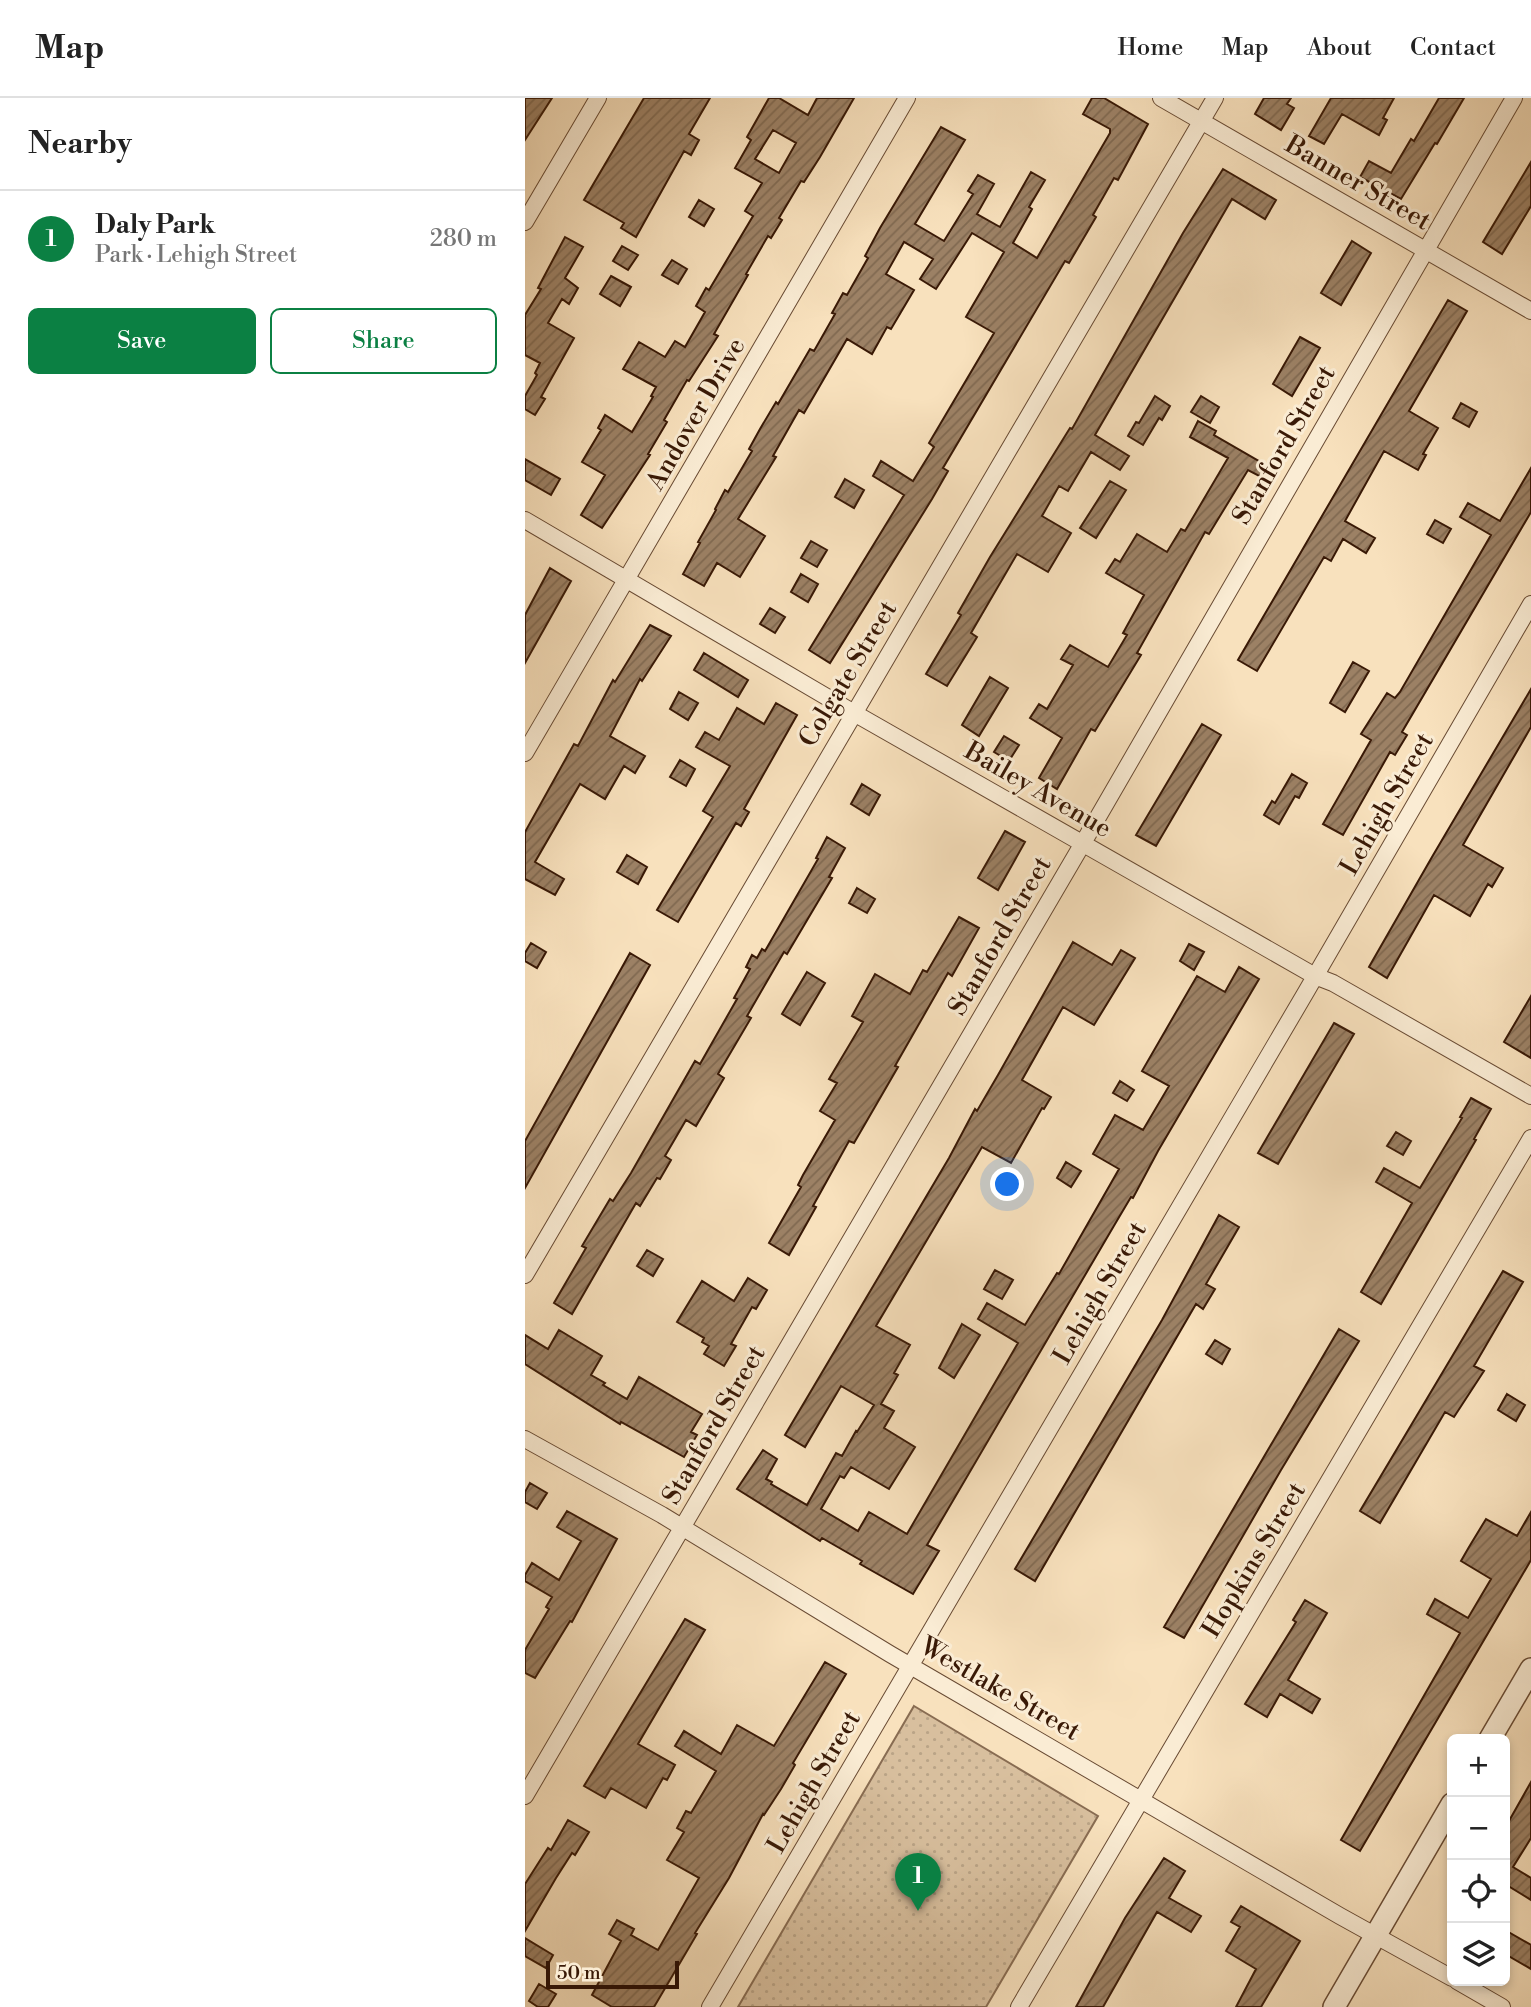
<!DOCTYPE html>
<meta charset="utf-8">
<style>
body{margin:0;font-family:"Libre Bodoni",serif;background:#f2f2f2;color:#222}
.controls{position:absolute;right:21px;bottom:21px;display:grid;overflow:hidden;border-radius:10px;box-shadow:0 4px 10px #0003}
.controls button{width:63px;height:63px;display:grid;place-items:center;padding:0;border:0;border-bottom:2px solid #e0e0e0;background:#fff;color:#222;font:35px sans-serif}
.scale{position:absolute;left:21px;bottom:18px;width:133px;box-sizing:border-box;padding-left:7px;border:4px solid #391906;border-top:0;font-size:19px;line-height:24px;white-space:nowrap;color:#391906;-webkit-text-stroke:5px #faecd4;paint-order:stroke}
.you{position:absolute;left:483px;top:1087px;width:24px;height:24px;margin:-18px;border:5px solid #fff;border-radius:50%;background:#1a73e8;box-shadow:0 0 0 10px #1a73e833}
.badge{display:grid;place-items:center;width:46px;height:46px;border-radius:50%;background:#0b8043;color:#fff;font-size:23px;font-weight:700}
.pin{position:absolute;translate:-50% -58px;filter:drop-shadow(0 2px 4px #0008)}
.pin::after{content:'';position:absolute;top:37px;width:24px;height:21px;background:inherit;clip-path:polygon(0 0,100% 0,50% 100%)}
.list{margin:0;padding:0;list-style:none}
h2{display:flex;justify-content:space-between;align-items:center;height:91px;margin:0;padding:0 28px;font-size:30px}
h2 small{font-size:23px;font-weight:400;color:#767676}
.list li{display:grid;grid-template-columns:46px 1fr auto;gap:21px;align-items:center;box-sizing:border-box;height:98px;padding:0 28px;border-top:2px solid #e0e0e0}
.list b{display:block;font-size:26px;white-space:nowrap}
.list p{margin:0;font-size:23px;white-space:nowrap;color:#767676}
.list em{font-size:23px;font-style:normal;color:#767676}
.actions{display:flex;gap:14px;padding:21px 28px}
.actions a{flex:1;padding:16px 0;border:2px solid #0b8043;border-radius:10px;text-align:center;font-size:24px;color:#0b8043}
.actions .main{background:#0b8043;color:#fff}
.icon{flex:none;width:38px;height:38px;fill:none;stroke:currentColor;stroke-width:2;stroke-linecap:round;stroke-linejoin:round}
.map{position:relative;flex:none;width:1006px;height:1909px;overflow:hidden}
header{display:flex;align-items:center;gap:42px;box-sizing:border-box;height:98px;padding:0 35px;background:#fff;border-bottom:2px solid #e0e0e0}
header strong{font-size:33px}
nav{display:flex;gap:38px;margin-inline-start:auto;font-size:24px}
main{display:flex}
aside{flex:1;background:#fff}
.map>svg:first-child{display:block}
.park{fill:url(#park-dots);stroke:#886c52;stroke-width:2}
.building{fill:url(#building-hatch);stroke:#391906;stroke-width:2;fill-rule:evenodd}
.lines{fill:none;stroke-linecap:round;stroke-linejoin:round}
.minor-casing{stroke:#694b34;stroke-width:18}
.tertiary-casing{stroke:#694b34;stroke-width:24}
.minor{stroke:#faecd4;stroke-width:16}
.tertiary{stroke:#faecd4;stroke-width:21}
.labels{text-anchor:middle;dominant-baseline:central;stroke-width:6;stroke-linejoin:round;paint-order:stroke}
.street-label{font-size:26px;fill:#391906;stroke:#faecd4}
</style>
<header>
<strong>Map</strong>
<nav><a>Home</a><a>Map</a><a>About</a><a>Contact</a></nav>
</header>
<main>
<aside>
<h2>Nearby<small></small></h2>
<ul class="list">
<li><span class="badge">1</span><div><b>Daly Park</b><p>Park · Lehigh Street</p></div><em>280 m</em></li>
</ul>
<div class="actions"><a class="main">Save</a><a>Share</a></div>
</aside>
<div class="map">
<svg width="1006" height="1909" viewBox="0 0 1006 1909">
<defs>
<pattern id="park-dots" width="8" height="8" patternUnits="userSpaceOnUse" patternTransform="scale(1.75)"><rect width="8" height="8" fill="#d8bf9e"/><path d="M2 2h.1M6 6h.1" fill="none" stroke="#baa487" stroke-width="1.8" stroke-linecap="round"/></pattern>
<pattern id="building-hatch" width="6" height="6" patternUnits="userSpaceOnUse" patternTransform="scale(1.75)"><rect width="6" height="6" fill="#9c8165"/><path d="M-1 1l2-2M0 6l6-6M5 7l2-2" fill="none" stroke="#806951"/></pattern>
</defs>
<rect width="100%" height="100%" fill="#f8e1bd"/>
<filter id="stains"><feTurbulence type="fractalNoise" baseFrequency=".00286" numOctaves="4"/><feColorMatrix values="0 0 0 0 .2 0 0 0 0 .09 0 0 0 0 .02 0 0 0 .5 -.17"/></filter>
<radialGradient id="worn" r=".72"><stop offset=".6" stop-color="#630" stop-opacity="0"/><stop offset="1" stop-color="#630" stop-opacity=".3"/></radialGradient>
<path class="park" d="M389,1608L573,1718L461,1909H213Z"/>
<path class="building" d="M0,0H27L0,42Z
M119,0H185L164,36L174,42L166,57L159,53L111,139L96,130L99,125L59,102Z
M244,0H254L283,17L292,0H329L295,59L279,84L276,83L254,120L257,122L246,140L243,138L221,176L223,177L189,236L193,238L164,283L162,282L139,322L142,324L123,356L125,357L77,430L56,417L80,377L57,364L76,332L73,330L80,317L107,334L128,299L126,298L131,289L98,271L114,244L140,259L150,243L160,249L180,214L171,208L181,190L184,192L228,118L220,113L237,85L210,70L226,42L222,39ZM248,32L271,45L254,75L230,61Z
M567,0H579L623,26L593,82L589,80L568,117L571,119L544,165L540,163L418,370L423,373L407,401L305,565L284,552L379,397L348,378L356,363L388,383L409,349L404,345L469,235L441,219L479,154L447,135L411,191L395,181L408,161L379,144L361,176L389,192L366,231L362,229L347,256L322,241L279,315L274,312L248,358L251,359L213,421L240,438L215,479L192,465L179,488L158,476L175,445L173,444L191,412L190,411L200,392L203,394L227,353L224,351L235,331L251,304L253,306L285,251L289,253L310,216L307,215L318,195L322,197L343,160L340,158L355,130L416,29L440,42L390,126L419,143L448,96L443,93L453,77L469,86L452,116L475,129L506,74L520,82L504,109L507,111L488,145L512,160L585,35V31L558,16Z
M739,0H766L762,6L769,10L756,32L730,16Z
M806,0H869L858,20L862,22L854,37L817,16L799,46L784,38Z
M914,0H939L912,46L910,45L876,101L835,79L844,63L866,75L886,41L889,43Z
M1006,64V108L977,156L958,144Z
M698,71L751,102L740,121L707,101L570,337L604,358L595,372L566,354L543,393L534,388L517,418L546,435L523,474L492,456L446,535L452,539L422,588L401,576L436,517L433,515L465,459L545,330L547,331L658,135Z
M174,102L189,111L179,128L164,119Z
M40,139L58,149L40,180L53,190L44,206L37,201L23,225L49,240L16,299L20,301L10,317L0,311V298L12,277L10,275L15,265L0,257V217L16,191L13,190Z
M827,143L846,155L816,207L796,195Z
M97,148L113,157L103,172L88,163Z
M147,162L162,171L153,186L137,177Z
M86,178L106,189L95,208L75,196Z
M923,202L942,213L884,313L913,330L898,356L901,357L893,372L859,353L820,423L850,440L841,455L818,441L806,463L799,459L732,573L713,562Z
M775,239L795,250L767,298L748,286Z
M630,298L645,308L637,322L634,320L618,347L603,338L611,324L614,325Z
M676,298L694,309L685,325L666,314Z
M936,305L952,314L944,329L928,320Z
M673,323L691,333L689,337L744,369L738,380L723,372L684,436L680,434L612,555L616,557L570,633L566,631L532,691L514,680L537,640L505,620L514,606L522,611L548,567L536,561L545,547L583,569L602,537L598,535L619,497L581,475L590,461L595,464L612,436L642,454L656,431L660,433L703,360L665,339Z
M0,361L35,381L26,397L0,382Z
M1006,370V414L877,634L882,637L870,657L865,654L818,737L798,726L846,642L836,636L862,595L870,600L875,594L966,437L935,419L943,405L975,423Z
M320,381L339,392L329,410L310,399Z
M585,383L601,392L571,440L555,430Z
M910,422L926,431L918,445L902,436Z
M286,443L302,452L292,469L276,460Z
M25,470L46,483L0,565V517Z
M276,476L293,486L283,504L266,494Z
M245,510L260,519L250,535L235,526Z
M125,527L146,538L117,583L115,581L85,638L120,658L110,675L99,668L80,701L55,686L10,764L39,781L30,797L0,781V734L49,646L53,648L88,582L90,584Z
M179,555L223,582L213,599L169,572Z
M828,564L844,573L820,614L805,605Z
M465,579L483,590L454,638L437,627Z
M1006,591V629L938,747L978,770L967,789L963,786L945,818L909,797L862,880L844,869L907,759Z
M154,594L173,605L163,622L145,611Z
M251,605L272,617L219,711L224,714L216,728L211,725L153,824L132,812L188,719L178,713L205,668L171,649L180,634L194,642L212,610L239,626Z
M677,626L696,637L631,748L611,737Z
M479,638L494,647L484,663L469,654Z
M155,662L170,671L161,688L145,679Z
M767,676L782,685L774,700L770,698L754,726L739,717L747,703L750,705Z
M337,686L355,697L344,717L326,706Z
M480,733L500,744L473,792L453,780Z
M302,739L320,750L304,779L307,780L262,856L259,854L222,918L226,920L193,976L199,980L171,1028L161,1022L140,1058L146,1062L135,1081L132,1080L115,1108L111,1105L47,1216L29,1205L61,1150L57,1148L85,1101L88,1103L106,1075L170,963L175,966L212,901L209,900L225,871L221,869L227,857L232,860L237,851L240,853L293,761L291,760Z
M102,757L122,769L113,786L92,774Z
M332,790L350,801L342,815L324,805Z
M434,819L454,830L427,878L423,875L370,968L373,969L329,1045L324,1043L288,1108L291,1109L264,1157L244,1145L276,1089L273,1087L278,1077L310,1022L295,1013L312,985L304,981L338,924L327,918L350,876L385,896L398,872L402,874Z
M548,844L587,867L596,852L610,860L569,927L538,909L497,982L526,999L519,1011L517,1010L486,1065L457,1049L351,1228L385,1247L369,1275L373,1277L356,1306L369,1313L359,1330L390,1349L364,1391L326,1369L319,1380L315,1378L296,1411L333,1433L344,1414L382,1436L493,1245L453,1221L462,1205L500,1227L532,1175L534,1176L594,1071L568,1056L590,1017L618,1032L644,988L617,973L672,878L700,894L714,869L734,881L633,1053L608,1100L606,1099L590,1126L402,1447L414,1453L388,1496L335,1466L337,1463L297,1440L295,1443L212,1391L238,1352L252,1361L241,1381L247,1384L246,1386L282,1407L311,1355L317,1358L331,1333L332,1334L349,1307L316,1288L280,1349L260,1337L424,1060L450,1011L452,1013L473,977Z
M6,845L21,854L12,870L0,863V855Z
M664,846L679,854L669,872L655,863Z
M105,855L125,867L0,1090V1043Z
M282,874L300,885L275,927L257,916Z
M1006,898V960L979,944Z
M809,925L829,936L753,1066L733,1055Z
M595,983L609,992L602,1003L588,995Z
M946,1000L966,1011L949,1041L951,1042L856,1206L836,1194L887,1105L851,1084L859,1070L895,1090L937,1020L935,1019Z
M871,1034L886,1043L878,1057L862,1048Z
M541,1064L556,1073L546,1089L532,1080Z
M694,1117L714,1129L681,1186L690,1191L678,1211L671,1206L510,1483L490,1471L637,1222Z
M122,1152L138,1161L128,1178L112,1168Z
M470,1172L488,1182L477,1201L459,1191Z
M978,1173L998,1184L949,1268L959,1273L929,1319L920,1314L855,1425L835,1413Z
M223,1180L242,1192L231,1211L227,1209L206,1246L211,1248L199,1268L179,1256L184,1248L177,1244L179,1240L152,1224L177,1183L209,1203Z
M437,1226L455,1237L429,1280L414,1270Z
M814,1231L834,1243L756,1372L659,1540L639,1529Z
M34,1232L77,1258L66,1277L80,1285L78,1287L102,1301L114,1279L177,1316L166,1334L172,1337L159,1359L96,1324L95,1326L0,1266V1237L23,1251Z
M690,1242L705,1251L697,1266L681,1256Z
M982,1296L1000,1307L991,1323L973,1312Z
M5,1385L22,1395L12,1411L0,1404V1394Z
M42,1413L92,1441L47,1524L45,1523L10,1580L0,1575V1552L24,1511L21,1509L27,1499L0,1483V1477L7,1465L34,1482L56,1443L32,1429Z
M1006,1414V1462L835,1753L816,1742L935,1535L902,1516L910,1501L943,1520L966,1481L936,1463L944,1449L961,1421L992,1438Z
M780,1502L802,1515L763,1582L795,1601L787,1615L755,1596L742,1619L720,1606L771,1524L768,1522Z
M160,1521L180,1532L113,1646L150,1667L142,1682L138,1680L121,1710L86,1690L80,1700L59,1688Z
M300,1564L321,1576L268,1665L270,1667L256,1691L239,1717L238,1716L204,1780L170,1835L172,1836L129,1909H87L67,1897L96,1843L84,1836L92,1822L109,1831L106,1837L133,1852L174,1780L142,1762L159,1734L152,1730L161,1713L166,1715L191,1673L150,1648L159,1633L196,1656L212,1627L249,1648Z
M1006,1684V1740L988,1769L1006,1780V1802L980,1786V1730Z
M43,1722L64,1734L50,1757L47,1755L31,1780L0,1833V1786L23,1750L26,1752Z
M639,1760L660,1773L644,1800L676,1818L666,1834L632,1814L578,1909H551L600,1820Z
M716,1808L775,1843L736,1909H711L731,1871L701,1853L715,1829L706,1824Z
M980,1832L1006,1847V1871L980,1856Z
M0,1840L28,1857L21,1870L0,1858Z
M14,1886L31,1896L23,1909H13L4,1903Z"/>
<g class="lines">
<g class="minor-casing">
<path id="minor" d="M636,0L1006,213
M0,124L73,0
M0,422L329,615L790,878L808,885L1006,998
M0,655L382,0
M0,1177L690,0
M0,1341L137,1417L365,1556L815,1818L927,1880
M0,1698L558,745L989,0
M932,1883L977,1909
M185,1909L781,894L1006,506
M494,1909L1006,1040"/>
</g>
<g class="tertiary-casing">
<path id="tertiary" d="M965,1641L1006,1571
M809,1909L927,1706"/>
</g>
<use href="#minor" class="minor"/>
<use href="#tertiary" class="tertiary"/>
</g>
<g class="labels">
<g class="street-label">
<text transform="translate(833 85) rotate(30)">Banner Street</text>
<text transform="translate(171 316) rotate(-60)">Andover Drive</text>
<text transform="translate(759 347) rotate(-60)">Stanford Street</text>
<text transform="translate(323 576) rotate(-59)">Colgate Street</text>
<text transform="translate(513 692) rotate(30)">Bailey Avenue</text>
<text transform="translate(862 706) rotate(-60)">Lehigh Street</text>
<text transform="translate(475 838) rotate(-60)">Stanford Street</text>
<text transform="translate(575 1195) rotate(-60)">Lehigh Street</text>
<text transform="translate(189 1327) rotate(-60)">Stanford Street</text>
<text transform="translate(729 1462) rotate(-59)">Hopkins Street</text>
<text transform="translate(475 1591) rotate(30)">Westlake Street</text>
<text transform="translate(289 1684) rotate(-60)">Lehigh Street</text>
</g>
</g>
<rect width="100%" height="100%" filter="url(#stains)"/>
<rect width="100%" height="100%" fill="url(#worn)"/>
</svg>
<div class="controls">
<button>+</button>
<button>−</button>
<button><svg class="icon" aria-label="locate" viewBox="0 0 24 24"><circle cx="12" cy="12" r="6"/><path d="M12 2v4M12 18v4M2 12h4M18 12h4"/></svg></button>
<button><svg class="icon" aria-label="layers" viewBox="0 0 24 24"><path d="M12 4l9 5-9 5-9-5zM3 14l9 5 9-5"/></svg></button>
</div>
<div class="scale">50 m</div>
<div class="you"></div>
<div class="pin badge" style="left:393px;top:1813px">1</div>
</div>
</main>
